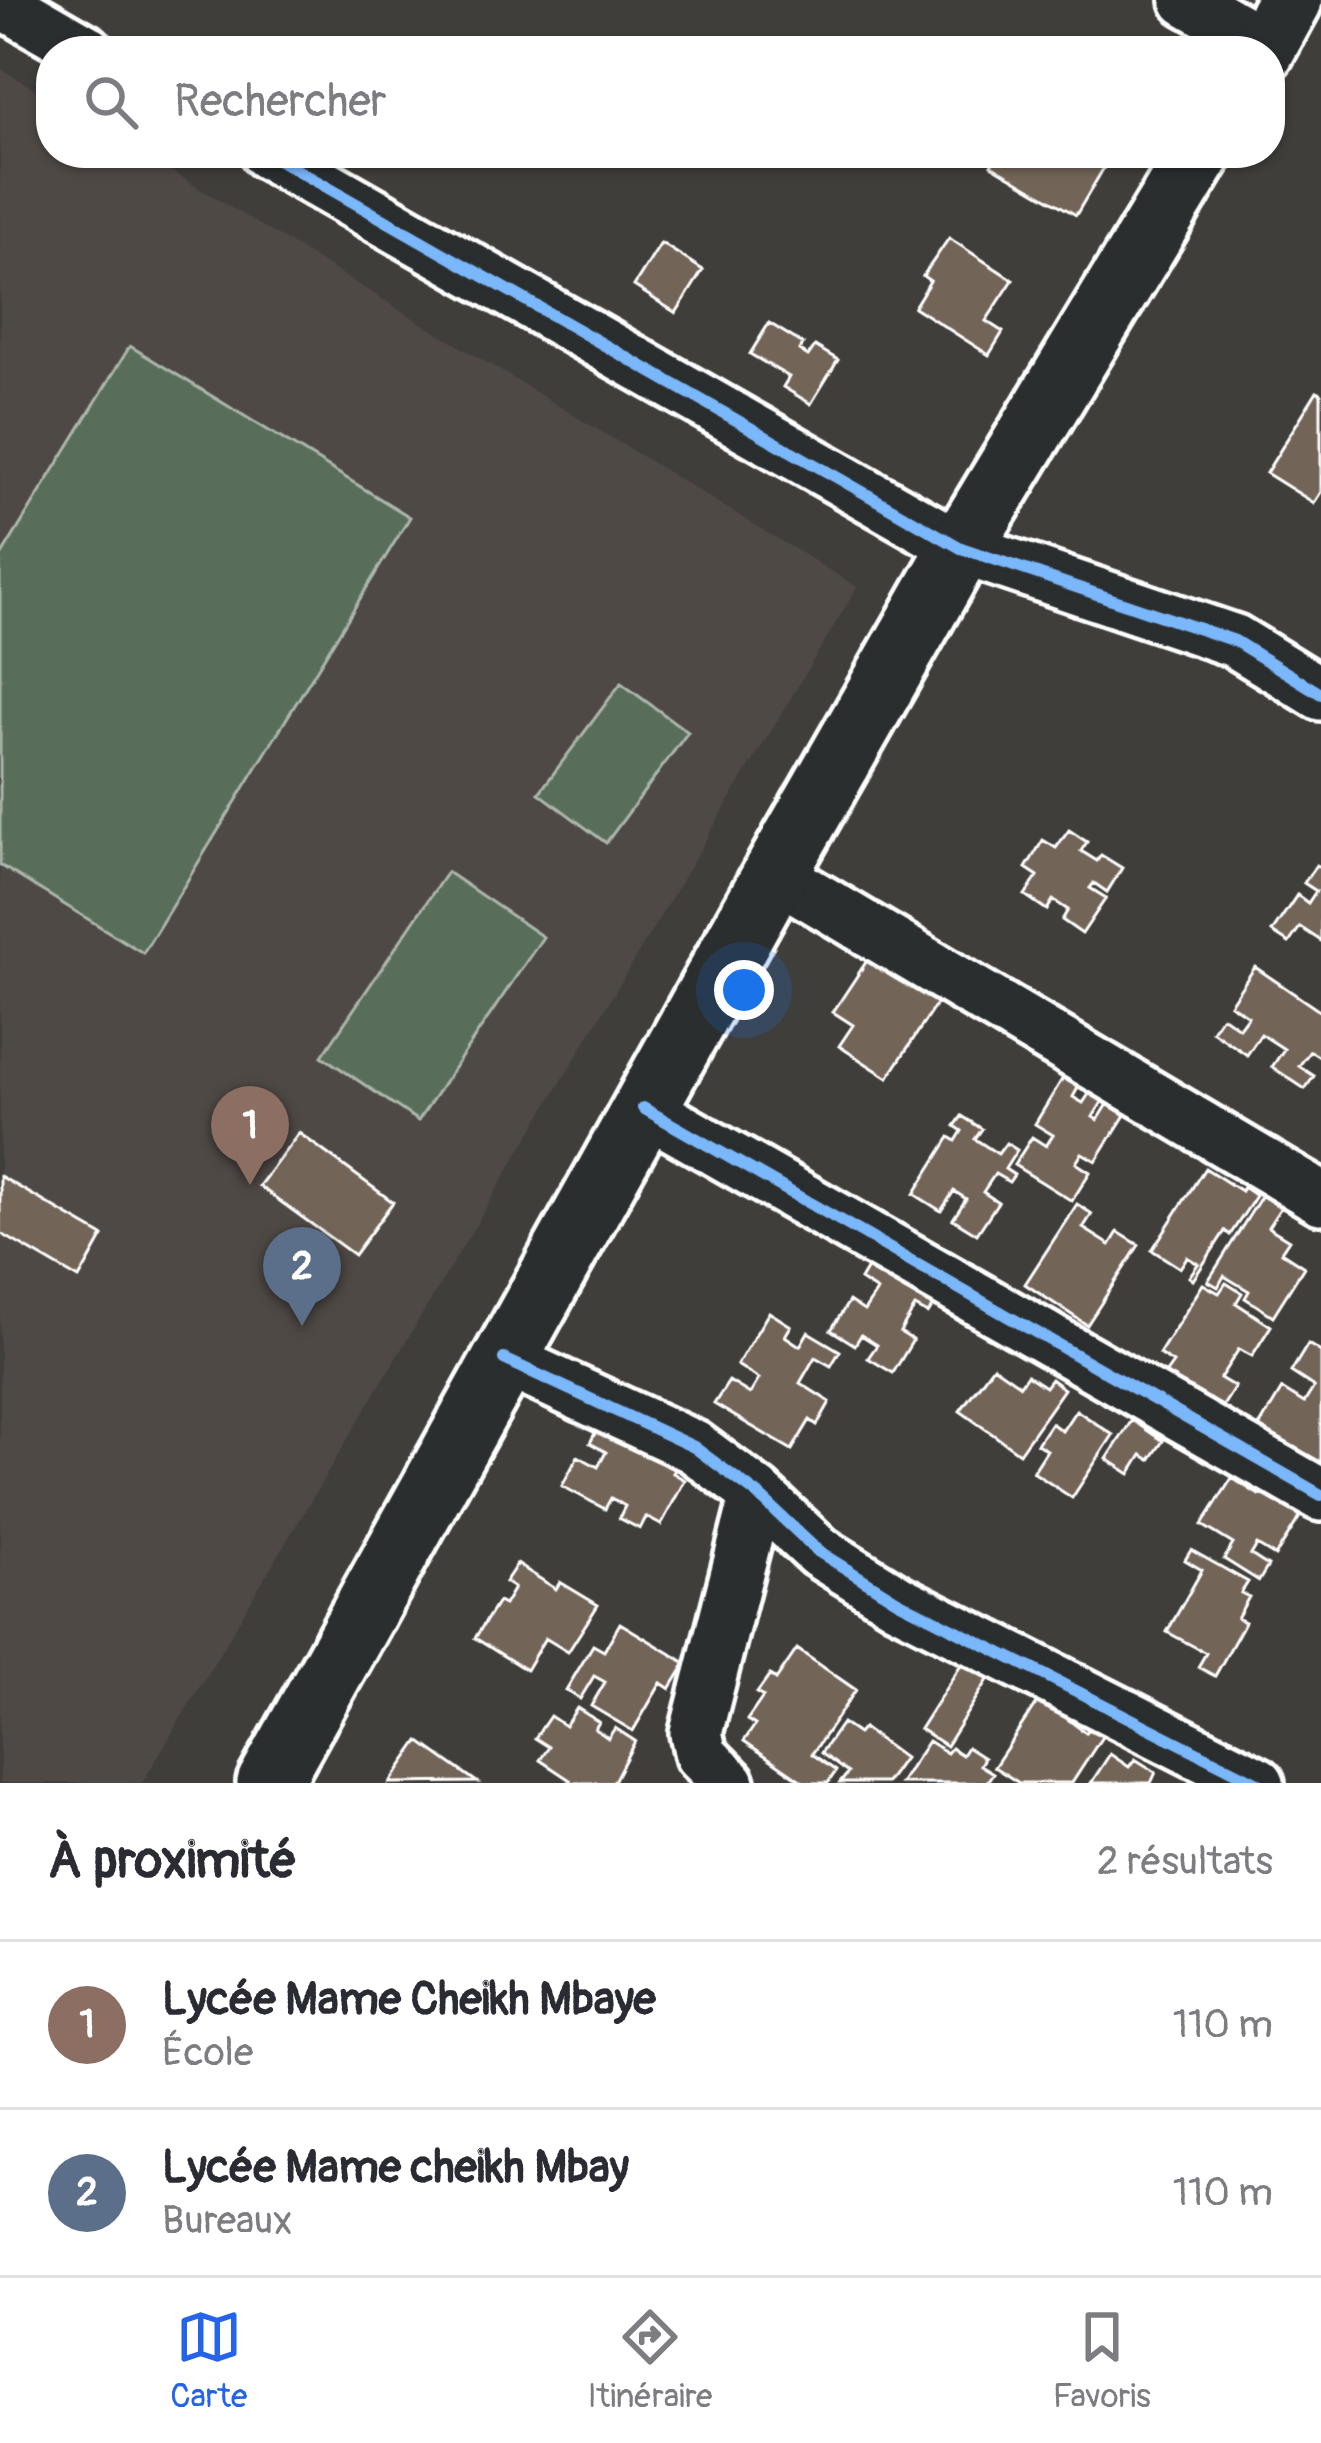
<!DOCTYPE html>
<html lang="fr">
<meta charset="utf-8">
<style>
body{margin:0;font-family:Pangolin,sans-serif;background:#f2f2f3;color:#2b2b33}
.you{position:absolute;left:744px;top:990px;width:42px;height:42px;margin:-30px;border:9px solid #fff;border-radius:50%;background:#1a73e8;box-shadow:0 0 0 18px #1a73e833}
.badge{display:grid;place-items:center;width:78px;height:78px;border-radius:50%;background:#2563eb;color:#fff;font-size:39px;font-weight:700}
.pin{position:absolute;translate:-50% -99px;filter:drop-shadow(0 3px 6px #0008)}
.pin::after{content:'';position:absolute;top:63px;width:42px;height:36px;background:inherit;clip-path:polygon(0 0,100% 0,50% 100%)}
.list{margin:0;padding:0;list-style:none}
h2{display:flex;justify-content:space-between;align-items:center;height:156px;margin:0;padding:0 48px;font-size:51px}
h2 small{font-size:39px;font-weight:400;color:#7c7c81}
.list li{display:grid;grid-template-columns:78px 1fr auto;gap:36px;align-items:center;box-sizing:border-box;height:168px;padding:0 48px;border-top:3px solid #e1e1e2}
.list b{display:block;font-size:45px;white-space:nowrap}
.list p{margin:0;font-size:39px;white-space:nowrap;color:#7c7c81}
.list em{font-size:39px;font-style:normal;color:#7c7c81}
.icon{flex:none;width:66px;height:66px;fill:none;stroke:currentColor;stroke-width:2;stroke-linecap:round;stroke-linejoin:round}
.map{position:relative;flex:none;width:1321px;height:1783px;overflow:hidden}
.search{position:absolute;background:#fff;box-shadow:0 3px 9px #0004;left:36px;right:36px;top:36px;height:132px;display:flex;align-items:center;gap:30px;box-sizing:border-box;padding:0 42px;border-radius:48px;color:#7c7c81;font-size:45px}
.sheet{height:492px;background:#fff}
nav{display:flex;justify-content:space-around;align-items:center;box-sizing:border-box;height:168px;border-top:3px solid #e1e1e2;background:#fff;font-size:33px;color:#7c7c81}
nav a{display:grid;justify-items:center;gap:6px}
nav .on{color:#2563eb}
.map>svg:first-child{display:block}
.built{fill:#4f4a44}
.green{fill:#596e5a;stroke:#acb6ac;stroke-width:3}
.building{fill:#726558;stroke:#fff;stroke-width:3}
.lines{fill:none;stroke-linecap:round;stroke-linejoin:round}
.minor-casing{stroke:#fff;stroke-width:60}
.major-casing{stroke:#fff;stroke-width:72}
.minor{stroke:#2a2d2e;stroke-width:51}
.major{stroke:#2a2d2e;stroke-width:63}
.cycleway-casing{stroke:#2a2d2e;stroke-width:20}
.cycleway{stroke:#7ab7fb;stroke-width:12}
</style>
<div class="map">
<svg width="1321" height="1783" viewBox="0 0 1321 1783">
<rect width="100%" height="100%" fill="#403e3b"/>
<filter id="ink" filterUnits="userSpaceOnUse"><feTurbulence type="fractalNoise" baseFrequency=".00833" numOctaves="2"/><feDisplacementMap in="SourceGraphic" scale="24" xChannelSelector="R" yChannelSelector="G"/><feConvolveMatrix kernelMatrix="1 2 1 2 8 2 1 2 1" color-interpolation-filters="sRGB"/></filter>
<g filter="url(#ink)">
<path class="built" d="M0,68L51,99V153H141L857,587L142,1783H0Z"/>
<path class="green" d="M130,346L410,517L143,953L0,865V558Z
M621,683L688,732L606,843L539,793Z
M447,872L543,937L418,1121L322,1056Z"/>
<path class="building" d="M998,153H1099L1109,159L1076,215L991,165Z
M949,238L1013,280L986,321L1003,332L989,355L914,307L930,281L923,276Z
M661,243L703,270L676,313L634,286Z
M769,323L803,344L799,350L808,356L815,346L838,360L811,404L783,387L789,377L750,354Z
M1317,391L1321,394V492L1314,503L1266,473Z
M1069,830L1087,842L1081,851L1097,861L1101,855L1122,868L1107,892L1094,883L1090,888L1106,898L1082,934L1062,920L1068,910L1053,900L1047,910L1025,895L1038,876L1026,868L1043,840L1056,848Z
M1316,865L1321,869V941L1300,927L1289,943L1272,932L1297,895L1308,903L1316,891L1304,883Z
M880,941L948,986L888,1078L839,1046L853,1025L833,1012Z
M1255,967L1321,1012V1058L1310,1051L1299,1066L1314,1076L1305,1089L1272,1067L1284,1049L1261,1034L1247,1055L1212,1031L1222,1016L1239,1028L1248,1016L1230,1004Z
M1064,1076L1079,1086L1073,1097L1083,1103L1091,1091L1104,1099L1093,1117L1098,1120L1108,1104L1125,1115L1096,1161L1082,1153L1076,1163L1090,1172L1072,1201L1014,1165L1032,1137L1046,1146L1053,1135L1035,1124Z
M962,1116L982,1129L975,1139L998,1154L1006,1143L1017,1150L1005,1169L1014,1175L1009,1182L995,1174L983,1192L998,1202L977,1234L953,1219L966,1199L954,1191L941,1211L914,1194L950,1137L956,1141L962,1131L955,1126Z
M299,1133L393,1202L354,1255L259,1186Z
M1205,1168L1241,1191L1243,1187L1256,1196L1230,1235L1225,1231L1193,1280L1189,1277L1198,1264L1187,1257L1180,1268L1152,1250Z
M0,1176L103,1236L79,1279L0,1233Z
M1262,1195L1281,1207L1268,1227L1289,1240L1281,1252L1304,1267L1273,1316L1245,1298L1249,1291L1224,1276L1218,1287L1208,1281Z
M1077,1204L1092,1214L1083,1228L1110,1245L1118,1232L1139,1245L1087,1325L1025,1284Z
M879,1248L944,1288L928,1314L915,1307L900,1332L913,1340L893,1373L868,1358L877,1345L861,1335L855,1345L831,1330L849,1301L864,1311L877,1291L860,1280Z
M1226,1283L1242,1293L1236,1303L1271,1326L1252,1356L1239,1349L1220,1378L1235,1387L1219,1412L1163,1377L1173,1363L1159,1354L1203,1284L1219,1293Z
M769,1312L791,1326L785,1336L800,1346L808,1332L840,1351L831,1366L815,1357L800,1383L830,1402L817,1425L810,1420L792,1450L714,1404L729,1381L750,1394L759,1379L737,1365Z
M1308,1344L1321,1352V1475L1255,1434L1282,1389L1304,1403L1314,1387L1291,1372Z
M993,1366L1020,1385L1027,1375L1045,1387L1051,1379L1064,1389L1019,1453L960,1411Z
M1076,1410L1113,1435L1072,1498L1033,1472L1047,1450L1037,1444L1051,1423L1062,1431Z
M605,1414L687,1449L673,1473L685,1480L661,1525L646,1517L640,1529L619,1518L625,1506L611,1498L605,1509L562,1486L578,1456L598,1467L606,1452L590,1443Z
M1132,1420L1163,1441L1150,1460L1142,1455L1130,1474L1107,1459Z
M1232,1478L1259,1495L1264,1488L1303,1512L1275,1556L1257,1545L1251,1555L1268,1566L1259,1581L1224,1559L1233,1544L1202,1525Z
M1191,1550L1248,1582L1241,1593L1249,1597L1237,1618L1245,1622L1215,1676L1198,1667L1206,1653L1167,1632L1202,1570L1185,1560Z
M517,1564L556,1589L560,1582L598,1605L568,1652L545,1638L526,1670L475,1638L498,1602L504,1605L514,1588L505,1582Z
M620,1623L686,1663L670,1689L661,1683L633,1731L591,1706L605,1682L594,1676L580,1699L566,1690L593,1645L604,1651Z
M972,1647L998,1664L946,1746L920,1729Z
M797,1649L856,1690L812,1754L836,1771L828,1783H805L744,1741L755,1725L747,1720L763,1697L757,1693L770,1675L776,1680Z
M1040,1698L1086,1733L1094,1720L1107,1729L1072,1783H1019L994,1767Z
M577,1708L599,1722L595,1729L608,1738L615,1728L635,1741L613,1783H567L570,1780L540,1760L549,1747L535,1738L550,1716L565,1726Z
M842,1723L858,1734L863,1728L904,1758L886,1783H840L848,1773L821,1753Z
M419,1741L477,1782L390,1783Z
M928,1741L947,1753L951,1748L962,1755L967,1747L984,1758L980,1765L993,1773L986,1783H900Z
M1110,1754L1129,1767L1135,1759L1156,1772L1151,1783H1091Z"/>
<g class="lines">
<g class="minor-casing">
<path id="minor" d="M1187,0L1265,45
M0,1L87,51
M267,153L961,548L1235,641L1321,694
M775,874L1321,1198
M643,1108L1321,1495
M504,1359L694,1447L757,1494L819,1552L898,1601L1258,1783
M729,1783L701,1755L696,1733L757,1494"/>
</g>
<g class="major-casing">
<path id="major" d="M1262,51L1290,0
M269,1783L775,874L961,548L1200,153"/>
</g>
<use href="#minor" class="minor"/>
<use href="#major" class="major"/>
<g class="cycleway-casing">
<path id="cycleway" d="M267,153L961,548L1235,641L1321,694
M643,1108L1321,1495
M504,1359L694,1447L757,1494L819,1552L898,1601L1258,1783"/>
</g>
<use href="#cycleway" class="cycleway"/>
</g>
</g>
</svg>
<div class="you"></div>
<div class="pin badge" style="left:250px;top:1185px;background:#8d6e63">1</div>
<div class="pin badge" style="left:302px;top:1326px;background:#5c6f8a">2</div>
<div class="search"><svg class="icon" aria-label="search" viewBox="0 0 24 24"><circle cx="10" cy="10" r="6"/><path d="M15 15l6 6"/></svg>Rechercher</div>
</div>
<section class="sheet">
<h2>À proximité<small>2 résultats</small></h2>
<ul class="list">
<li><span class="badge" style="background:#8d6e63">1</span><div><b>Lycée Mame Cheikh Mbaye</b><p>École</p></div><em>110 m</em></li>
<li><span class="badge" style="background:#5c6f8a">2</span><div><b>Lycée Mame cheikh Mbay</b><p>Bureaux</p></div><em>110 m</em></li>
</ul>
</section>
<nav>
<a class="on"><svg class="icon" aria-label="map" viewBox="0 0 24 24"><path d="M3 6l6-2 6 2 6-2v14l-6 2-6-2-6 2zM9 4v14M15 6v14"/></svg>Carte</a>
<a><svg class="icon" aria-label="directions" viewBox="0 0 24 24"><path d="M12 3l9 9-9 9-9-9zM9 14v-3h6M13 9l2 2-2 2"/></svg>Itinéraire</a>
<a><svg class="icon" aria-label="saved" viewBox="0 0 24 24"><path d="M7 4h10v16l-5-4-5 4z"/></svg>Favoris</a>
</nav>
